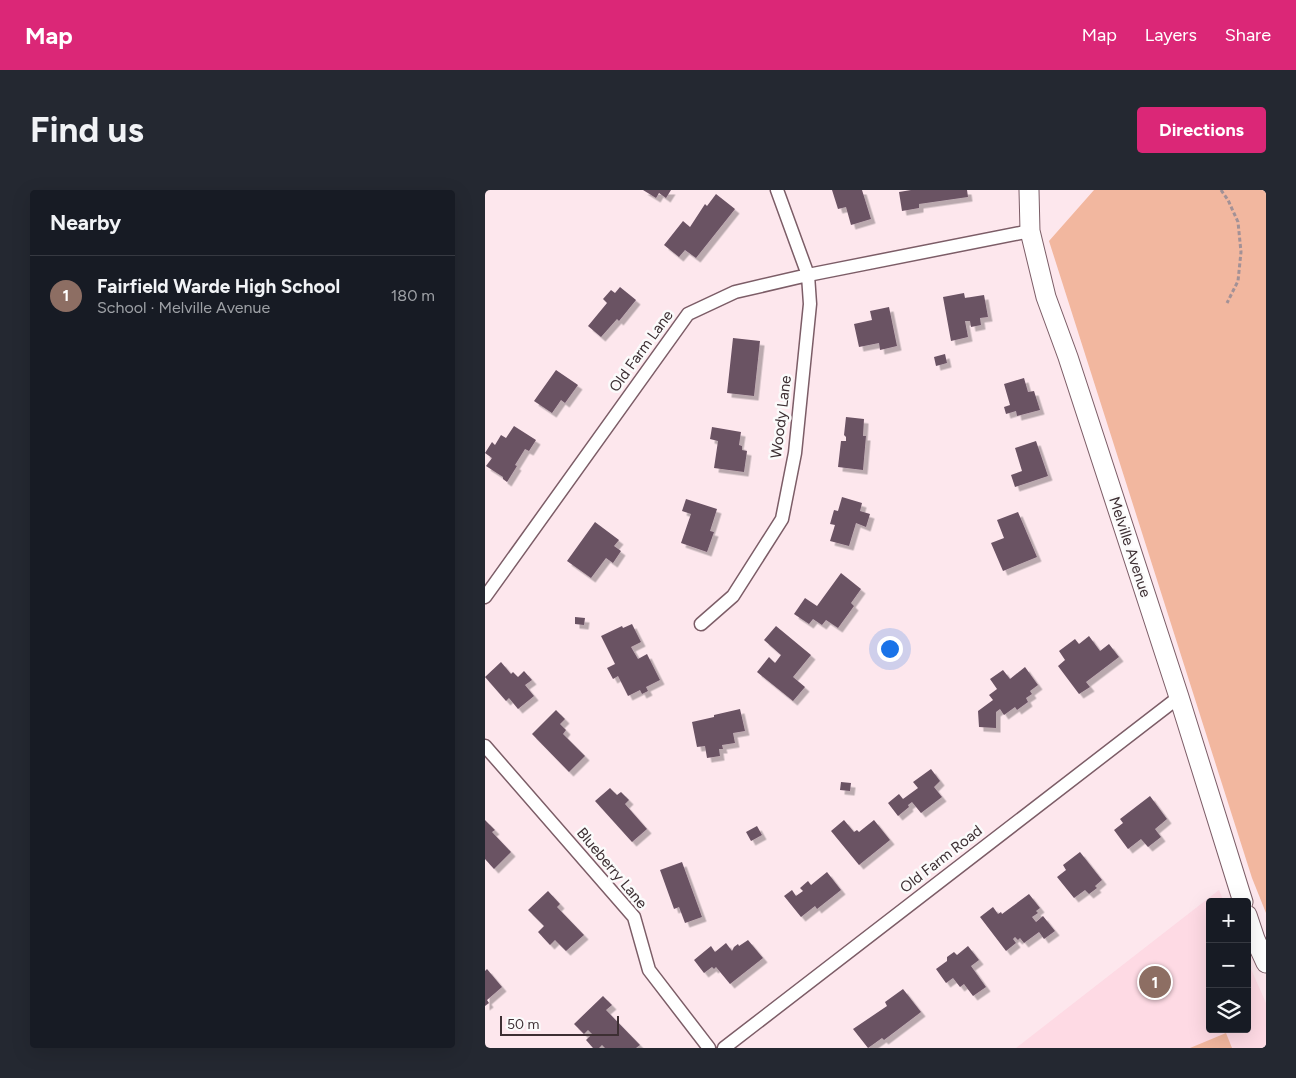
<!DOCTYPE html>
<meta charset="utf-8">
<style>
body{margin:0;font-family:Figtree,sans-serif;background:#242831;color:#f1f3f6}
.controls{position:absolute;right:15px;bottom:15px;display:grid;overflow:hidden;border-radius:5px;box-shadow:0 5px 20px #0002}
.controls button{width:45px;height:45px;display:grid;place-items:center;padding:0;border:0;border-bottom:1px solid #363941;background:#171b24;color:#f1f3f6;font:25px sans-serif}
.scale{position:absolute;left:15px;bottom:12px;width:119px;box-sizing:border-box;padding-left:5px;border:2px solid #3d2f33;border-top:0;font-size:14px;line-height:18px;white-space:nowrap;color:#3d2f33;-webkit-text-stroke:4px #fbfbfb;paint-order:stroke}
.you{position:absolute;left:404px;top:458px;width:18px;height:18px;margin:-12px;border:4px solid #fff;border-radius:50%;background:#1a73e8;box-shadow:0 0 0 8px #1a73e833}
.badge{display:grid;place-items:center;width:32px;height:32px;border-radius:50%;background:#db2777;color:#fff;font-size:16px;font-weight:700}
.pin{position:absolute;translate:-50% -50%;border:2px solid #fff;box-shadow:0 1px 5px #0006}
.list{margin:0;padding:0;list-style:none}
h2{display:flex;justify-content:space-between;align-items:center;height:65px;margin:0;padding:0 20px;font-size:21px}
h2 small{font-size:16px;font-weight:400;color:#9ea1a6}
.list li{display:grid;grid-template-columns:32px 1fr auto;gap:15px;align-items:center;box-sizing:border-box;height:80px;padding:0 20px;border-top:1px solid #363941}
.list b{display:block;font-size:19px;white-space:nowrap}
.list p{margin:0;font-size:16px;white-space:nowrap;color:#9ea1a6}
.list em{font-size:16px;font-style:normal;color:#9ea1a6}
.icon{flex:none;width:28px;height:28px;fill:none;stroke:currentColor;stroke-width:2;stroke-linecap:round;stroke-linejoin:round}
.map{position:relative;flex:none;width:781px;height:858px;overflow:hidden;border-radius:5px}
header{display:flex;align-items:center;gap:30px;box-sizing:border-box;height:70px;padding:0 25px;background:#db2777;color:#fff}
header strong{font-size:24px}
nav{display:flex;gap:28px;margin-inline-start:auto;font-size:18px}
.intro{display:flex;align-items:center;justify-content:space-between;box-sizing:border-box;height:120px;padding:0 30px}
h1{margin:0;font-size:35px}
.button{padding:12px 22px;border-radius:5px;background:#db2777;color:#fff;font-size:18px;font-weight:700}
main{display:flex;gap:30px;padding:0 30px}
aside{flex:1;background:#171b24;border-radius:5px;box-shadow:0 5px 20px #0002}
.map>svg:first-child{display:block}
.built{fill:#fedae4}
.green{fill:#f2b79f}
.building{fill:#6b5264;filter:url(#shadow)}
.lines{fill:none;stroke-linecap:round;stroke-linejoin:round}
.street-casing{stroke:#7c5d67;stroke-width:15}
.secondary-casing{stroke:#7c5d67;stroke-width:21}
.path{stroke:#a39196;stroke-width:3;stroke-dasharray:4 2.5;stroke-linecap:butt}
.street{stroke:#fff;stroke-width:12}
.secondary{stroke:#fff;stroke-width:19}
.labels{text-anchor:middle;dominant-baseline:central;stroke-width:5;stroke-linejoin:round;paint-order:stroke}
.street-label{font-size:15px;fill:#3d2f33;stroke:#fbfbfb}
</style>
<header>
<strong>Map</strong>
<nav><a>Map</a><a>Layers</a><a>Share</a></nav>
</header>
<div class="intro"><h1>Find us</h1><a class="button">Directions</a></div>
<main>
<aside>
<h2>Nearby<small></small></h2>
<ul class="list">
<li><span class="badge" style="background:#8d6e63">1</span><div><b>Fairfield Warde High School</b><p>School · Melville Avenue</p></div><em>180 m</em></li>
</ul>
</aside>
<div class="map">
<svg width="781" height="858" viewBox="0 0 781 858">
<defs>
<filter id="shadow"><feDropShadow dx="4.5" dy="4.5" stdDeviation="0" flood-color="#0004"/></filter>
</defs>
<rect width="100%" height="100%" fill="#fde7ed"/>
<path class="built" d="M734,700L739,712H725V839H762V770L781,813V858H531Z"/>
<path class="green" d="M609,0H781V723L767,688L564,51Z
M741,843L747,858H705Z"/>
<path class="building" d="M158,0H186L181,8L174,3L171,8Z
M347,0H377L386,29L366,35L361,17L353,19Z
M426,0H482L483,7L434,14V18L417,21L414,2Z
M231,4L250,19L211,68L200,60L194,67L179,55L198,31L205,37L220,14L222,16Z
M135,97L151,110L134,131L132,129L116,147L103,136L122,113L118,109L126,100L130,103Z
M479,103L480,108L499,105L503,127L495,128L496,135L486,137L485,131H480L483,147L466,151L458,107Z
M404,117L412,156L395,160L394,153L374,157L369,134L387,130L385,121Z
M248,148L275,151L269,206L242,203Z
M460,164L462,173L451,176L449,167Z
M71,180L93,195L80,213L76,210L67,223L49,211Z
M539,188L543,202L549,201L555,220L532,226L531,221L521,224L519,217L525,215L519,194Z
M361,227L379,229L378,246H381L378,280L353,277L356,251H361V247L359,245Z
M29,236L51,250L44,261L40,259L30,275L32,276L22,292L18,289V287L1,276L7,268L0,263L7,252L10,255L16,245L21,248Z
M227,237L256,242L254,255L257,256V260L262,261L259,282L229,278L233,251L225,249Z
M551,251L563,286L530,297L526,285L537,281L530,258Z
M357,307L377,313L375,321L385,324L381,337L371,333L364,356L345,351L350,335L345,334L349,320L353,321Z
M201,309L232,319L225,341L229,342L222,362L196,353L206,324L197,321Z
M533,322L552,367L518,381L506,353L519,348L512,330Z
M110,332L134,350L129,356L136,361L128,373L121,368L106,388L82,371Z
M356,383L376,399L366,413L369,416L353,438L341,430L337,435L328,429L324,434L309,424L320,408L332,416Z
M90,427L100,428L99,435L90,434Z
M147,434L156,452L146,457L153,469L162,464L175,490L161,497L163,501L157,504L155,500L143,506L133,486L128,489L122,478L130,474L116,446L137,436L138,438Z
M291,436L326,465L308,487L320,497L308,511L272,482L284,467L290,473L296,465L279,450Z
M604,446L615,461L624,454L634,467L601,492L605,497L594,504L573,476L580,470L574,461L590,449L594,454Z
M16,472L26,484L28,482L33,487L39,481L47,490L40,495L49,506L33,519L24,508L21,511L0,487Z
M540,477L553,495L545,501L547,504L541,508L543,512L532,520L530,517L519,525L515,519L511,522V538L494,537L493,521L508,510L504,505L512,499L505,489L518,480L525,489Z
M255,519L260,541L248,543L250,553L237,555L238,559H234L235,566L222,568L220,556L212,557L207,532L229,527V525Z
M71,520L80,529L75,534L81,540L78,544L100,566L84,582L47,544Z
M446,579L455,591L449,597L457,607L436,623L427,612L423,615L424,617L413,626L403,613L414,604L418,609L433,598L428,592Z
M356,592L366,593L365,601L355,600Z
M125,598L132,605L136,602L144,610L140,614L162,639L147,652L110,611Z
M665,606L682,629L670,639L676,647L663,657L656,649L643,659L629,640L638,633L635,629Z
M0,630L10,640L7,642L26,662L9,679L0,669Z
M359,630L369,642L372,640L374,642L389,630L405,650L374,675L346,641Z
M272,636L277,645L266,651L261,642Z
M595,662L617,690L610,696L612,698L604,704L600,700L589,708L572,687L581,680L578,675Z
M197,672L217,727L200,733L194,717L189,719L175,680Z
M342,682L356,700L332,719L330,716L316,727L299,706L307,700L311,706L318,701L315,698L323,691L326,695Z
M63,701L75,714L72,717L99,745L81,761L70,750L65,755L53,742L59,736L43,720Z
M544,704L555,718L551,721L553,723L547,727L551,732L558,726L570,741L559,749L554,742L539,753L535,748L533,750L530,747L528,749L531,753L521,761L495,727L508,717L513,724L516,722L517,724Z
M263,750L278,768L245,794L231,777L229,779L227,777L219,783L209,770L226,756L230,762L241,753L247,761L249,757L253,754L254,756Z
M483,756L494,770L486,776L501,797L488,806L479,794L475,797L468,788L461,793L451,779L462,771V767L469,762L472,765Z
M2,779L17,797L2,810L4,813L0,816V781Z
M418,799L436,822L399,850L397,848L383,858L368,839L402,816L400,812Z
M118,806L127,815L121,820L155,855L151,858H120L117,855L114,858H108L101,850L107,844L103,840L99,844L89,834Z"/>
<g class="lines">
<g class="street-casing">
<path id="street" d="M0,407L203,124L250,102L323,85L545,41
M216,434L248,406L297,329L310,263L325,114L323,85L292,0
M0,556L149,727L164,780L224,858
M239,858L694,507"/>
</g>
<g class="secondary-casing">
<path id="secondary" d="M544,0L545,41L561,107L583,167L694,507L758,712
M762,725L770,749L781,773"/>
</g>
<path class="path" d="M736,0L743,10L753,32L756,62L753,91L742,113"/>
<use href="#street" class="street"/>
<use href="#secondary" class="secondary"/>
</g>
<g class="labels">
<g class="street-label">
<text transform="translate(156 161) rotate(-54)">Old Farm Lane</text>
<text transform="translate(296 227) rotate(-83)">Woody Lane</text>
<text transform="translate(645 357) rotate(72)">Melville Avenue</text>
<text transform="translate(456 669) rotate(-38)">Old Farm Road</text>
<text transform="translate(127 678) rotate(50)">Blueberry Lane</text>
</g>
</g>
</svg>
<div class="controls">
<button>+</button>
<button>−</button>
<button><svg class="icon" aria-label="layers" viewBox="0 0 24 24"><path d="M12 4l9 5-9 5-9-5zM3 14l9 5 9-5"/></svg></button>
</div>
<div class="scale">50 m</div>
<div class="you"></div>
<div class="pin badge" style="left:670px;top:792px;background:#8d6e63">1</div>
</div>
</main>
